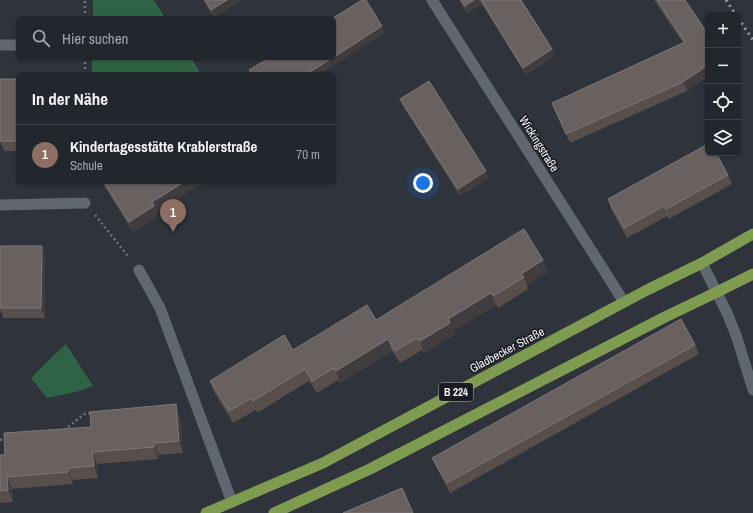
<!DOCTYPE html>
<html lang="de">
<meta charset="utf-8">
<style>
body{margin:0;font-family:"Archivo Narrow",sans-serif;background:#2a2e35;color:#f1f3f6}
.controls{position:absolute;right:12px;top:12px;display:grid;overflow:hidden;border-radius:6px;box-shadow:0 1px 3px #0004}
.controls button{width:36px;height:36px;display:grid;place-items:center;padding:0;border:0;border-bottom:1px solid #3f4349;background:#22262d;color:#f1f3f6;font:20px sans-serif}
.you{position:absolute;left:423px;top:183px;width:14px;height:14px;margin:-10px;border:3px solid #fff;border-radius:50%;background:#1a73e8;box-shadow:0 0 0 6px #1a73e833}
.badge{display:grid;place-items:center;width:26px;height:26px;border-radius:50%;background:#f790ce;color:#fff;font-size:13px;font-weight:700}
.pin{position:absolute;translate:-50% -33px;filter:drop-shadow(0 1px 2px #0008)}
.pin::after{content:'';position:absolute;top:21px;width:14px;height:12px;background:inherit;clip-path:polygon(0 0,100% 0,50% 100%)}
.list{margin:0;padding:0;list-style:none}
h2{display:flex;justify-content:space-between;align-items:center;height:52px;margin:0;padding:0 16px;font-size:17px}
h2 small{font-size:13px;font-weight:400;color:#a2a5aa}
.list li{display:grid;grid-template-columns:26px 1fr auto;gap:12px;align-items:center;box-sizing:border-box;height:60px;padding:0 16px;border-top:1px solid #3f4349}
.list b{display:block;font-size:15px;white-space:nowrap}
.list p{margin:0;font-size:13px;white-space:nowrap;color:#a2a5aa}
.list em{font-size:13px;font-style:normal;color:#a2a5aa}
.icon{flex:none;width:22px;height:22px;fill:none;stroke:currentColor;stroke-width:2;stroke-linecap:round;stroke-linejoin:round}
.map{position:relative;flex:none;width:753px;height:513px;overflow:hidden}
.search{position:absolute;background:#22262d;box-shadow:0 1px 3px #0004;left:16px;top:16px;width:320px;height:44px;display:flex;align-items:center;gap:10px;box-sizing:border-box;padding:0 14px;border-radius:6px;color:#a2a5aa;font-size:15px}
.panel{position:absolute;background:#22262d;box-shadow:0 1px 3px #0004;left:16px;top:72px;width:320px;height:112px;border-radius:6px}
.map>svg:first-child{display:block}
.park{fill:#2f6345}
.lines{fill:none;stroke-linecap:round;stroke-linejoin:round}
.path{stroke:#70757c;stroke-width:2.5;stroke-dasharray:2 3;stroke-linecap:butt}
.service{stroke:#606770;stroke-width:11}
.minor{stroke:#606770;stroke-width:11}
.primary{stroke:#7e9b50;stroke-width:11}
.rail{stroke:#979ba2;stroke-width:3;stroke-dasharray:2 4;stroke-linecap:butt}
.wall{fill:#584f4d}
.shaded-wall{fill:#413c3e}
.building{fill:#696060;stroke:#7e7878}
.labels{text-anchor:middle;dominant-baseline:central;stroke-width:3;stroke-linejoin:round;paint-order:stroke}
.shield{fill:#191b1f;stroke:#b0b4b8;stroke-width:1}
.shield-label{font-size:11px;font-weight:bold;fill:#f1f5fa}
.street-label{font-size:12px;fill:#f1f5fa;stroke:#191b1f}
</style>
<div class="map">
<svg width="753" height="513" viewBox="0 0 753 513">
<rect width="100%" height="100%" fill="#2e333c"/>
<path class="park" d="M93,0H154L165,18H93Z
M92,58H191L201,74H92Z
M66,344L93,386L76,392L47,398L31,378L53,356Z"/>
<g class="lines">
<path class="path" d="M85,18V0
M85,74V58
M95,215L128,256
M64,430L86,413H93
M0,440L6,438"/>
<path class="service" d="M0,45H18
M0,205L85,203
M139,270L160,308L232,502"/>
<path class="minor" d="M432,0L624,302
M702,263L728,315L737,338L753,390"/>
<path class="primary" d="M206,513L323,463L645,291L702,263L753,234
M274,513L370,469L665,317L717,292L753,274"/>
<path class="rail" d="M726,0L736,15
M738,18L753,40"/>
</g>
<path class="wall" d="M203,0H241L214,17Z
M459,0H516L552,49L555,56L526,75L482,4L467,13Z
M654,0H685L708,34V76L687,91L570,143L556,112L552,103L683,43Z
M18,79V151H4L0,141Z
M400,99L489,178L460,196L403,106Z
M728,175L732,184L669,219L667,216L627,238L611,209L608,199Z
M103,182H203L156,212L158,216L133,232L105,187Z
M0,246L45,256V318H3L0,308Z
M543,260L548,272L527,285L528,289L498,308L496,305L453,331L454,335L424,353L422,350L400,363L392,351L340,383L338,380L317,393L309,381L257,413L256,410L233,423L214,392L210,381Z
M695,345L699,354L450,493L436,467L432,458Z
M180,416L183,453L158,455V459L97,464L98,478L72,480L73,484L12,489L13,502L0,503V455H5L91,427Z"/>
<path class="shaded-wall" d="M227,0H241L214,17L211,10Z
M474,0H480L482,4L467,13L465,6Z
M382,26L385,33L320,74H307L332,58H334V57Z
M552,49L555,56L526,75L523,68Z
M708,65V76L687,91L683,82Z
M486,171L489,178L460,196L458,189Z
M184,182H203L156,212L158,216L133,232L129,222L152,202Z
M204,182H211L205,185Z
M42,246L45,256V318L41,308Z
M543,260L548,272L527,285L524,277L521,274Z
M491,293L496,305L453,331L454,335L424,353L420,341L448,319Z
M388,339L392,351L340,383L336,371Z
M176,404L180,416L183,453L179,441Z
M154,443L158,455V459L154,447Z
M92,452L97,464L98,478L94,466Z
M68,468L72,480L73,484L68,472Z
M7,477L12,489L13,502L8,490Z"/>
<path class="building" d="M205,0H227L211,10Z
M362,0H366L382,26L334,57V18H333Z
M461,0H474L465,6Z
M481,0H516L517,1L519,0H521L552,49L523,68Z
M657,0H685L708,34V65L683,82L566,134L552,103L685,42Z
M269,58H332L307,74H252L249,70Z
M0,79H18V141H0Z
M429,81L486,171L458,189L400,99Z
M708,144V153H716L728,175L666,209L664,206L624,228L608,199Z
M104,182H184L152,202L154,206L129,222Z
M524,229L543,260L521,274L524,277L493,296L491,293L448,319L450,323L420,341L417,338L395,351L388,339L336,371L334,368L312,381L305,369L253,401L251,398L229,411L210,381L284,335L293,350L367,305L376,320Z
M0,246H42L41,308H0Z
M681,319L695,345L447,483L432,458Z
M176,404L179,441L154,443V447L92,452L94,466L68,468V472L7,477L8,490L0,491V455H5L4,433L91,427L90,412Z
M402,488L413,513H343Z"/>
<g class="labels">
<rect class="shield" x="439" y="383" width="34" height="18" rx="3"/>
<g class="shield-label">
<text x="456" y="392">B 224</text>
</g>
<g class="street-label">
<text transform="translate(539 144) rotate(58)">Wickingstraße</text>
<text transform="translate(507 350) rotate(-28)">Gladbecker Straße</text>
</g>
</g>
</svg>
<div class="controls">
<button>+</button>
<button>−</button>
<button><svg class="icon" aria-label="locate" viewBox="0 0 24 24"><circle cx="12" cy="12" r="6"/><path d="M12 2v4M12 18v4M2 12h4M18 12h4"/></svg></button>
<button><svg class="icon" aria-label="layers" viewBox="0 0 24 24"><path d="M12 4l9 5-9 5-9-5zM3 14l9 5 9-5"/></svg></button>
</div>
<div class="you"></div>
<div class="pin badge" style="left:173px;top:232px;background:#8d6e63">1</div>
<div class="search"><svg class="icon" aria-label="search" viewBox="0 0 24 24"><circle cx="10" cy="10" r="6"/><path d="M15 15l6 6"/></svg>Hier suchen</div>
<section class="panel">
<h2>In der Nähe<small></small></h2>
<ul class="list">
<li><span class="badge" style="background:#8d6e63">1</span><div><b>Kindertagesstätte Krablerstraße</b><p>Schule</p></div><em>70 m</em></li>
</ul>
</section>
</div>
